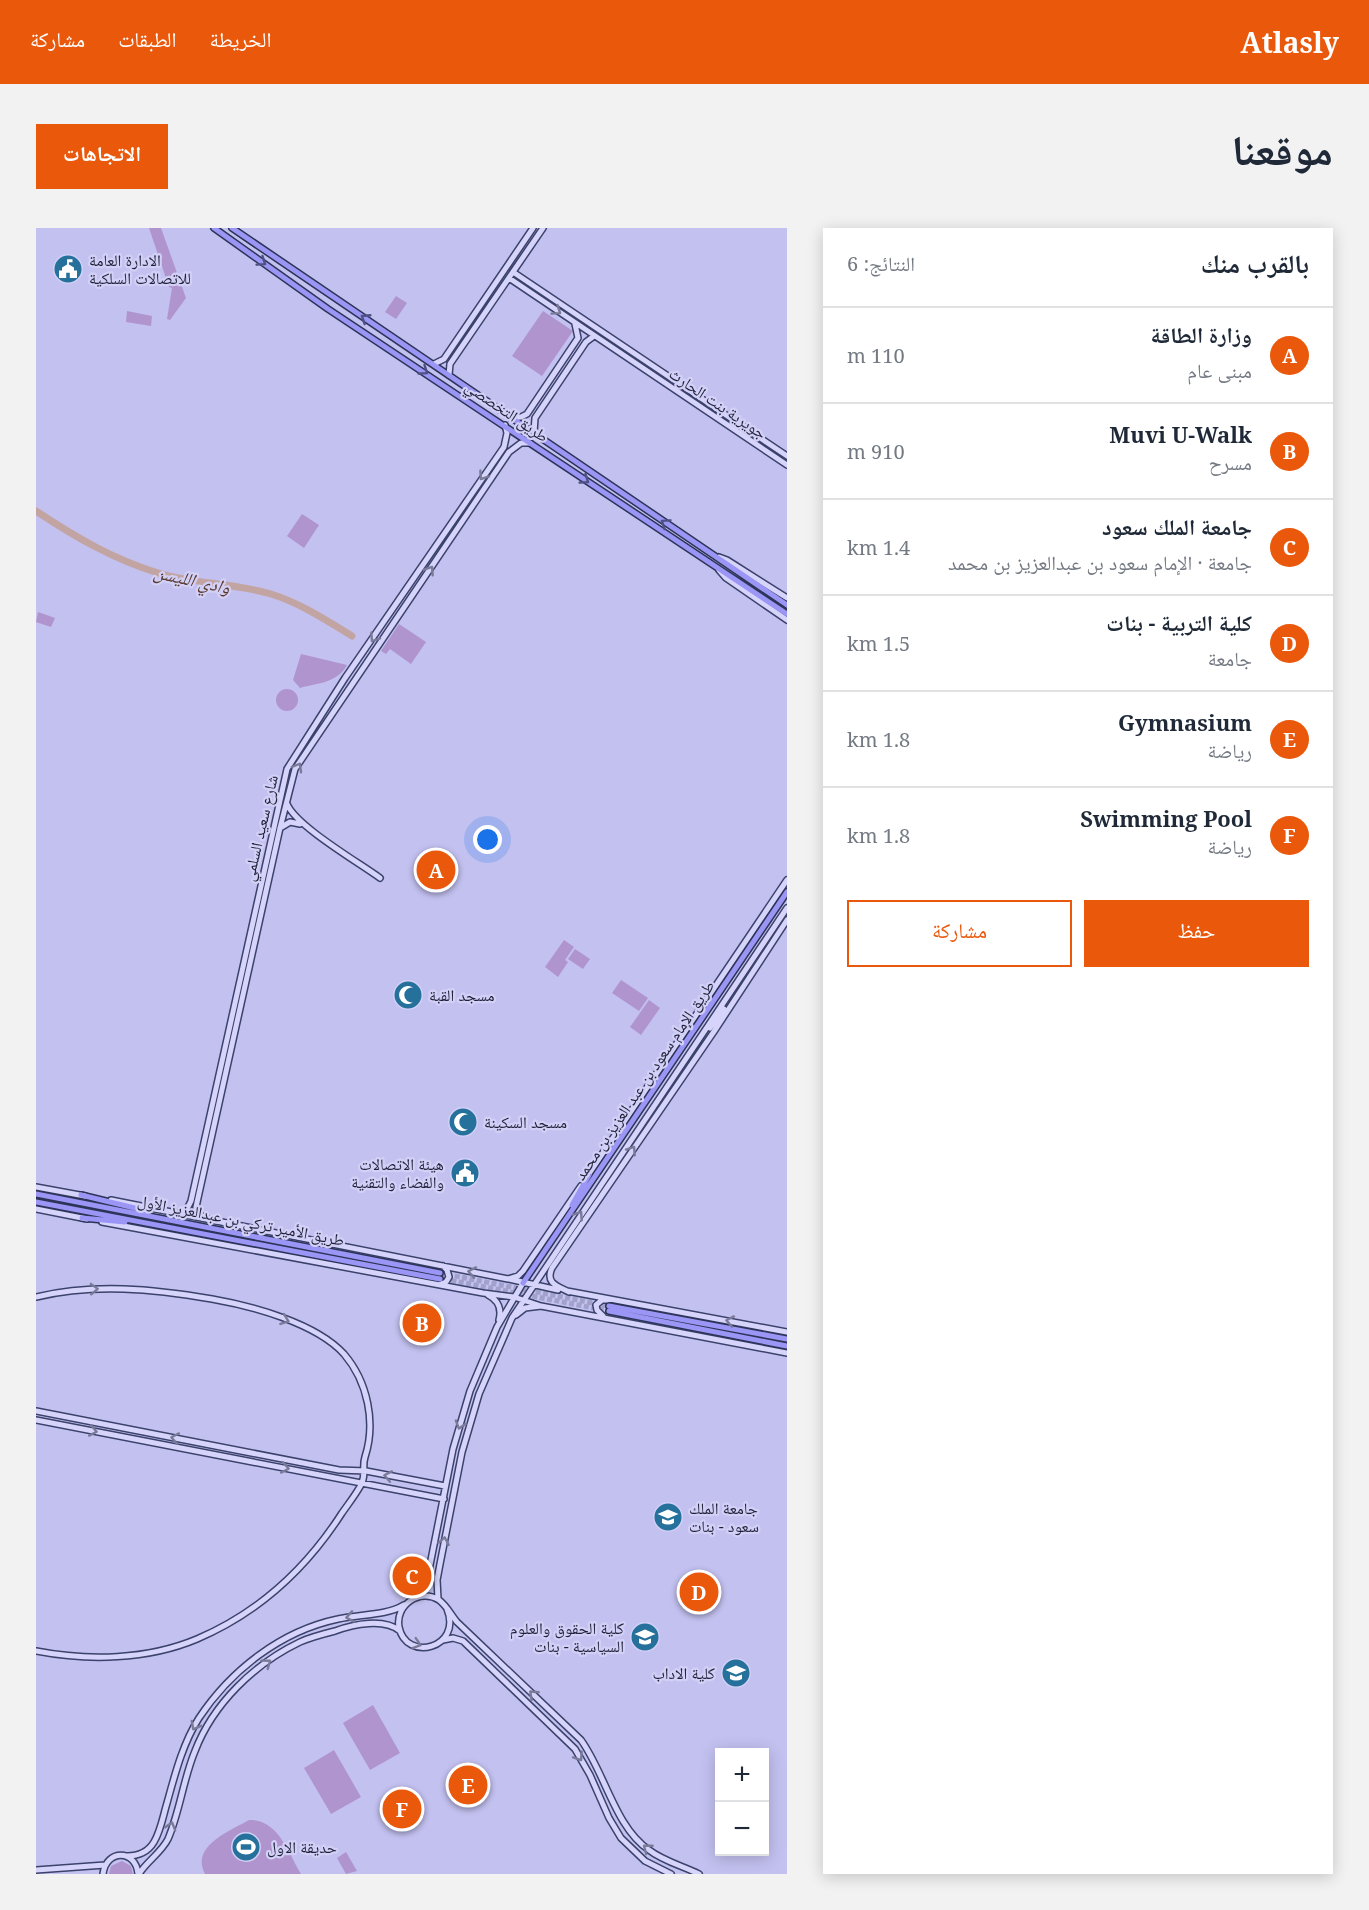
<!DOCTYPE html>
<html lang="ar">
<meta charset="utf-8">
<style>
body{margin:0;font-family:"Noto Serif","Noto Naskh Arabic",serif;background:#f2f2f3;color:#1f2937;direction:rtl}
.controls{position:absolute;right:18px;bottom:18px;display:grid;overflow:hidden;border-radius:0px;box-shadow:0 3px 15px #0003}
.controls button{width:54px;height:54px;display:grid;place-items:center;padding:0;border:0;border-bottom:2px solid #e0e1e3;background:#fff;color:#1f2937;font:30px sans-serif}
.you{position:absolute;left:452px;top:612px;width:21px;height:21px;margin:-15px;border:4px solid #fff;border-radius:50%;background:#1a73e8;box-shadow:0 0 0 9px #1a73e833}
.badge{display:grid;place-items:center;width:39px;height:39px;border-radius:50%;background:#ea580c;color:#fff;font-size:20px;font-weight:700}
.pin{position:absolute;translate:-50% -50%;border:3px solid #fff;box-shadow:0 2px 6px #0006}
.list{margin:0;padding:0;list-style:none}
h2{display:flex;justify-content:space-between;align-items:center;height:78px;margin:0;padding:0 24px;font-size:26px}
h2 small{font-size:20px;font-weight:400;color:#747a83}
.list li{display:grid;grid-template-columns:39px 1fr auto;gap:18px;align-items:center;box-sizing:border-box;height:96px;padding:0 24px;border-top:2px solid #e0e1e3}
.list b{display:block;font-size:22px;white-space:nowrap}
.list p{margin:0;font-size:20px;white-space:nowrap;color:#747a83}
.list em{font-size:20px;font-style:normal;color:#747a83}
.actions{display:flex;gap:12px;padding:18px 24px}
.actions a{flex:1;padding:14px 0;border:2px solid #ea580c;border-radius:0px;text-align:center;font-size:21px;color:#ea580c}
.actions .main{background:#ea580c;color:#fff}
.map{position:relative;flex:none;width:751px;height:1646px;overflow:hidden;direction:ltr;border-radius:0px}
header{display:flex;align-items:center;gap:36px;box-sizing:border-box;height:84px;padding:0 30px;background:#ea580c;color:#fff}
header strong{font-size:28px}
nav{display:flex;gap:33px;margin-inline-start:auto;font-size:21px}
.intro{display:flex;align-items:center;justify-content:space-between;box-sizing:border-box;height:144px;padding:0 36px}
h1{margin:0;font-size:42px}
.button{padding:15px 27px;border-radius:0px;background:#ea580c;color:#fff;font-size:21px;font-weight:700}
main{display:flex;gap:36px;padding:0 36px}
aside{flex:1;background:#fff;border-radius:0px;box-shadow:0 3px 15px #0003}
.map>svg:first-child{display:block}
.green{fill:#b094ce}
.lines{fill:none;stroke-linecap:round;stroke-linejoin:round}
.river{stroke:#c2a5a3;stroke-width:7}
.primary-tunnel{stroke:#a2a1cb;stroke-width:5;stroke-dasharray:5 2.5;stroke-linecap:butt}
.secondary-casing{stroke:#3b426b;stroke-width:8}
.primary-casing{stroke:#2c3457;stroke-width:8}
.secondary{stroke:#d6d4fa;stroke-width:5}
.primary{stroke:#9b96f5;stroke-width:5}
.oneway{stroke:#4f5084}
.oneway2{stroke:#7a7a99}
.labels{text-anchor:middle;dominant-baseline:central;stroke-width:4.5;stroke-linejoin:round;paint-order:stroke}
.poi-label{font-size:16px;fill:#1d2138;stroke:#d3d0f7;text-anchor:start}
.street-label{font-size:16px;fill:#1d2138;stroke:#d3d0f7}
.water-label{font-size:18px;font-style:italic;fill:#59392b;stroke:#d3d0f7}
</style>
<header>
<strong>Atlasly</strong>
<nav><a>الخريطة</a><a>الطبقات</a><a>مشاركة</a></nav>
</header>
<div class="intro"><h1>موقعنا</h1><a class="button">الاتجاهات</a></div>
<main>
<aside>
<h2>بالقرب منك<small>النتائج: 6</small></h2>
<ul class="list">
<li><span class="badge">A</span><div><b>وزارة الطاقة</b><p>مبنى عام</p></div><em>110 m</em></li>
<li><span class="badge">B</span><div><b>Muvi U-Walk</b><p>مسرح</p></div><em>910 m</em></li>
<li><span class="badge">C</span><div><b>جامعة الملك سعود</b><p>جامعة · الإمام سعود بن عبدالعزيز بن محمد</p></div><em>1.4 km</em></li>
<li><span class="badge">D</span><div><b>كلية التربية - بنات</b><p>جامعة</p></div><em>1.5 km</em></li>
<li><span class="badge">E</span><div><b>Gymnasium</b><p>رياضة</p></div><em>1.8 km</em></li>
<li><span class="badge">F</span><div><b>Swimming Pool</b><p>رياضة</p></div><em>1.8 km</em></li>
</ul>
<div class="actions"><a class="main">حفظ</a><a>مشاركة</a></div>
</aside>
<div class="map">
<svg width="751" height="1646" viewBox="0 0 751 1646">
<rect width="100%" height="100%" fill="#c3c1f0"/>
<path class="green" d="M113,0H125L150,70L134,92L131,91L136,60L133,59Z
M360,68L371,75L360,91L349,84Z
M91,83L116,88L115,98L90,94Z
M507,83L537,103L506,148L476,128Z
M266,286L283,297L268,320L251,308Z
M2,384L19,390L15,399L0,394Z
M363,396L390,414L375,436L354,421L350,426L345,423Z
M265,426L311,437C301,455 282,455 264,460L257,452Z
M240 472a11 11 0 1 1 22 0a11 11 0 1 1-22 0Z
M528,712L538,719L529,732L532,734L522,749L509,739Z
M539,721L554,731L547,741L532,731Z
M585,752L612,770L603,783L576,765Z
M613,772L624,780L605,807L594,799Z
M337,1477L364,1525L334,1542L307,1495Z
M298,1522L325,1569L295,1586L268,1540Z
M213,1592C242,1591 252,1624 265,1646H169C154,1618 194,1603 213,1592Z
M310,1624L321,1643L310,1646L301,1630Z
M86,1633L95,1638L97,1646H73L75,1638Z"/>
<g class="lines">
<path class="river" d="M0,283C39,309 77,331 122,345C158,356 198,355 235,366C264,375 290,392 316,408"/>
<path class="primary-tunnel" d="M404,1045L573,1078
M408,1051L573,1083"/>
<g class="secondary-casing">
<path id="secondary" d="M477,44L751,228
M473,50L751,237
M398,136L408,131L497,0
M413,147L414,136L507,0
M475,190L485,189L491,186L542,110L539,96
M498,205L499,190L550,114L558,108
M683,329L691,332L751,370
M683,342L690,350L751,392
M251,576C260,598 322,634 344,650
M244,600L254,594L264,596
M674,800L688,781
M550,950L751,652
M0,959L49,968
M75,972L472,1051L482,1048L487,1043L545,958
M0,981L51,991
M142,986L150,983L155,973L251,541L309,450L468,219L471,205L469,197
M169,990L160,984V979L244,600L259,541L473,224L485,215H494
M66,994L447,1065L478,1069L505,1078
M473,1051L522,1062
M405,1056L410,1054L413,1049L411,1042L407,1038
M531,1063L751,1104
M533,1064C521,1058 509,1055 516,1040L679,802L751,692
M452,1067C462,1072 466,1081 463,1092
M0,1069C59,1055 117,1061 176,1071C216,1078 280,1095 308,1126C332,1154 340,1195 329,1229C326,1238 330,1245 326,1255C321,1265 313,1275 306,1285C270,1341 222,1385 161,1411C111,1432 52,1433 0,1423
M480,1087L489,1080L505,1078L751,1125
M567,1088L561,1082L560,1077L566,1072H571
M0,1183L303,1242L330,1243L409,1258
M0,1192L408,1271
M385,1368L391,1352L417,1221L434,1163L461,1099L487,1055
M402,1371L401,1352L404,1336L426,1224L443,1166L476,1090L751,680
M411,1381C427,1420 370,1435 363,1399C359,1377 384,1360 403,1372C411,1378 415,1387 421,1394L545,1512C569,1545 579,1599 613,1622C627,1633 647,1638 663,1646
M407,1412L417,1410L427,1413L539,1521L554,1547L573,1590L585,1610L609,1633L635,1646
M91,1628C102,1628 112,1624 118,1614C125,1602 127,1588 131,1575C139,1546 147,1515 163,1490C195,1442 245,1403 302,1391C323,1386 350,1388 368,1377
M0,1642L69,1637
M67,1646C70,1621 100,1621 102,1646
M103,1646C111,1633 125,1625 132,1611C144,1583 147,1552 159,1523C177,1476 218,1436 264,1414C275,1409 287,1406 299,1403C318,1396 348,1390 364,1403"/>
</g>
<g class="primary-casing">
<path id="primary" d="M178,0L292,81L751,386
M196,0L751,377
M0,966L404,1045
M45,967L111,983
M0,974L404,1051
M536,977L553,947
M46,990L89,994
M487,1055L751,664
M573,1078L751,1111
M573,1083L751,1118"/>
</g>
<use href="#secondary" class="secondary"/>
<use href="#primary" class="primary"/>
</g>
<defs><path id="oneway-chevron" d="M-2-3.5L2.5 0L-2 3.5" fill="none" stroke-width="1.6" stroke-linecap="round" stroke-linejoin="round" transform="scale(1.5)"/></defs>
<g class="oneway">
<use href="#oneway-chevron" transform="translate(226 34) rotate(34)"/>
<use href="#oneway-chevron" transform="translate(329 90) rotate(-147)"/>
<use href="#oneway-chevron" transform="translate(388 143) rotate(34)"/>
<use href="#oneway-chevron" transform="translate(549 252) rotate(34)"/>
<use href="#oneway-chevron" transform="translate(629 295) rotate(-146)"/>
</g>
<g class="oneway2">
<use href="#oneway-chevron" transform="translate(521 83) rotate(34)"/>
<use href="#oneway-chevron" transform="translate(447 248) rotate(124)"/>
<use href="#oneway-chevron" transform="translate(394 342) rotate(-56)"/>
<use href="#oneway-chevron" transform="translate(338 410) rotate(124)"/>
<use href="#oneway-chevron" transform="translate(262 539) rotate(-60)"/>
<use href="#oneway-chevron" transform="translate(596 922) rotate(-56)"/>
<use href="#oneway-chevron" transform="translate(543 987) rotate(-56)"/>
<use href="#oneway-chevron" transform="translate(436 1044) rotate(-169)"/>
<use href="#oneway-chevron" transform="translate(58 1061) rotate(-2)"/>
<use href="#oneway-chevron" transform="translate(249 1092) rotate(20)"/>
<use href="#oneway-chevron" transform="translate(694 1093) rotate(-169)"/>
<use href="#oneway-chevron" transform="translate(424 1197) rotate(107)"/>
<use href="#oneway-chevron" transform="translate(57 1203) rotate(11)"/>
<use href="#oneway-chevron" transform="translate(139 1210) rotate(-169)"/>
<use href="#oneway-chevron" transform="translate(249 1240) rotate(11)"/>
<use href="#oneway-chevron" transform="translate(352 1248) rotate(-169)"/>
<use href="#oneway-chevron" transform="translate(408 1313) rotate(-80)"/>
<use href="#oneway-chevron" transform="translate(314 1389) rotate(170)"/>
<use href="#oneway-chevron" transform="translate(381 1416) rotate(18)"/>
<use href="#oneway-chevron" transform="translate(231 1435) rotate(-37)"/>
<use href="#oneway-chevron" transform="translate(497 1466) rotate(-137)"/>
<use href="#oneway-chevron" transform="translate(159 1498) rotate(118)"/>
<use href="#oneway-chevron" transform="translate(543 1529) rotate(56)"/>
<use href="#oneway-chevron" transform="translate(135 1598) rotate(-73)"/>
<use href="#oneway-chevron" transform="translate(611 1620) rotate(-142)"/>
</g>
<defs>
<g id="civic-disc" transform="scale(1.5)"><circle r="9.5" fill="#25719b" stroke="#d3d0f7"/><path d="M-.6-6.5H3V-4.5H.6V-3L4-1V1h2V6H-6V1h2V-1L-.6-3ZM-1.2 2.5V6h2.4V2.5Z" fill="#fff"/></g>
<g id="mosque-disc" transform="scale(1.5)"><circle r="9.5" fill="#25719b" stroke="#d3d0f7"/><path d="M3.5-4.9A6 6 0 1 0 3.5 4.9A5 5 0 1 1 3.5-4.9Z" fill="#fff"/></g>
<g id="university-disc" transform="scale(1.5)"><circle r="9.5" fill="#25719b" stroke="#d3d0f7"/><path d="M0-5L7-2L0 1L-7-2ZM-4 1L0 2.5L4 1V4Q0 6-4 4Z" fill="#fff"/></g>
<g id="stadium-disc" transform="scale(1.5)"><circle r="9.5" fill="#25719b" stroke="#d3d0f7"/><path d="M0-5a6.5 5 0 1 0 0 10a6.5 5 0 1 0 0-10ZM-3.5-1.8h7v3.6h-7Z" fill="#fff"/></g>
</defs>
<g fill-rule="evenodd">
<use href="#civic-disc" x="32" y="41"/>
<use href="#mosque-disc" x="372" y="767"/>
<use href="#mosque-disc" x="427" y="894"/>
<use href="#civic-disc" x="429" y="945"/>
<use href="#university-disc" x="632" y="1289"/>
<use href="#university-disc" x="609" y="1409"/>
<use href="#university-disc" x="700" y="1445"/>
<use href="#stadium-disc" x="210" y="1619"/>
</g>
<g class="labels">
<g class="poi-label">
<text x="53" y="32">الادارة العامة<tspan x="53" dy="18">للاتصالات السلكية</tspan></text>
<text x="393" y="767">مسجد القبة</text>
<text x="448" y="894">مسجد السكينة</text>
<text x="408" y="936" text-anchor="end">هيئة الاتصالات<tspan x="408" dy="18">والفضاء والتقنية</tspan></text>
<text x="653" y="1280">جامعة الملك<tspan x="653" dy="18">سعود - بنات</tspan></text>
<text x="588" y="1400" text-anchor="end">كلية الحقوق والعلوم<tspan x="588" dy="18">السياسية - بنات</tspan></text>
<text x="679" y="1445" text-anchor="end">كلية الاداب</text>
<text x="231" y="1619">حديقة الاول</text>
</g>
<g class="street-label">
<text transform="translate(682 175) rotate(34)">جويرية بنت الحارث</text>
<text transform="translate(471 183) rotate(34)">طريق التخصصي</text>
<text transform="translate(224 600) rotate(-77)">شارع سعيد السلمي</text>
<text transform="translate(608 852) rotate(-56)">طريق الإمام سعود بن عبد العزيز بن محمد</text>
<text transform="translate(205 992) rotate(11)">طريق الأمير تركي بن عبدالعزيز الأول</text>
</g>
<g class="water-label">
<text transform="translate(156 351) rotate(12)">وادي الليسن</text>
</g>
</g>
</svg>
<div class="controls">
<button>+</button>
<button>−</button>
</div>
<div class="you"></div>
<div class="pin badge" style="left:400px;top:642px">A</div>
<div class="pin badge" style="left:386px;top:1095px">B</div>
<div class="pin badge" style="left:376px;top:1348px">C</div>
<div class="pin badge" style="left:663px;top:1364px">D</div>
<div class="pin badge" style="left:432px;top:1557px">E</div>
<div class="pin badge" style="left:366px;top:1581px">F</div>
</div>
</main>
